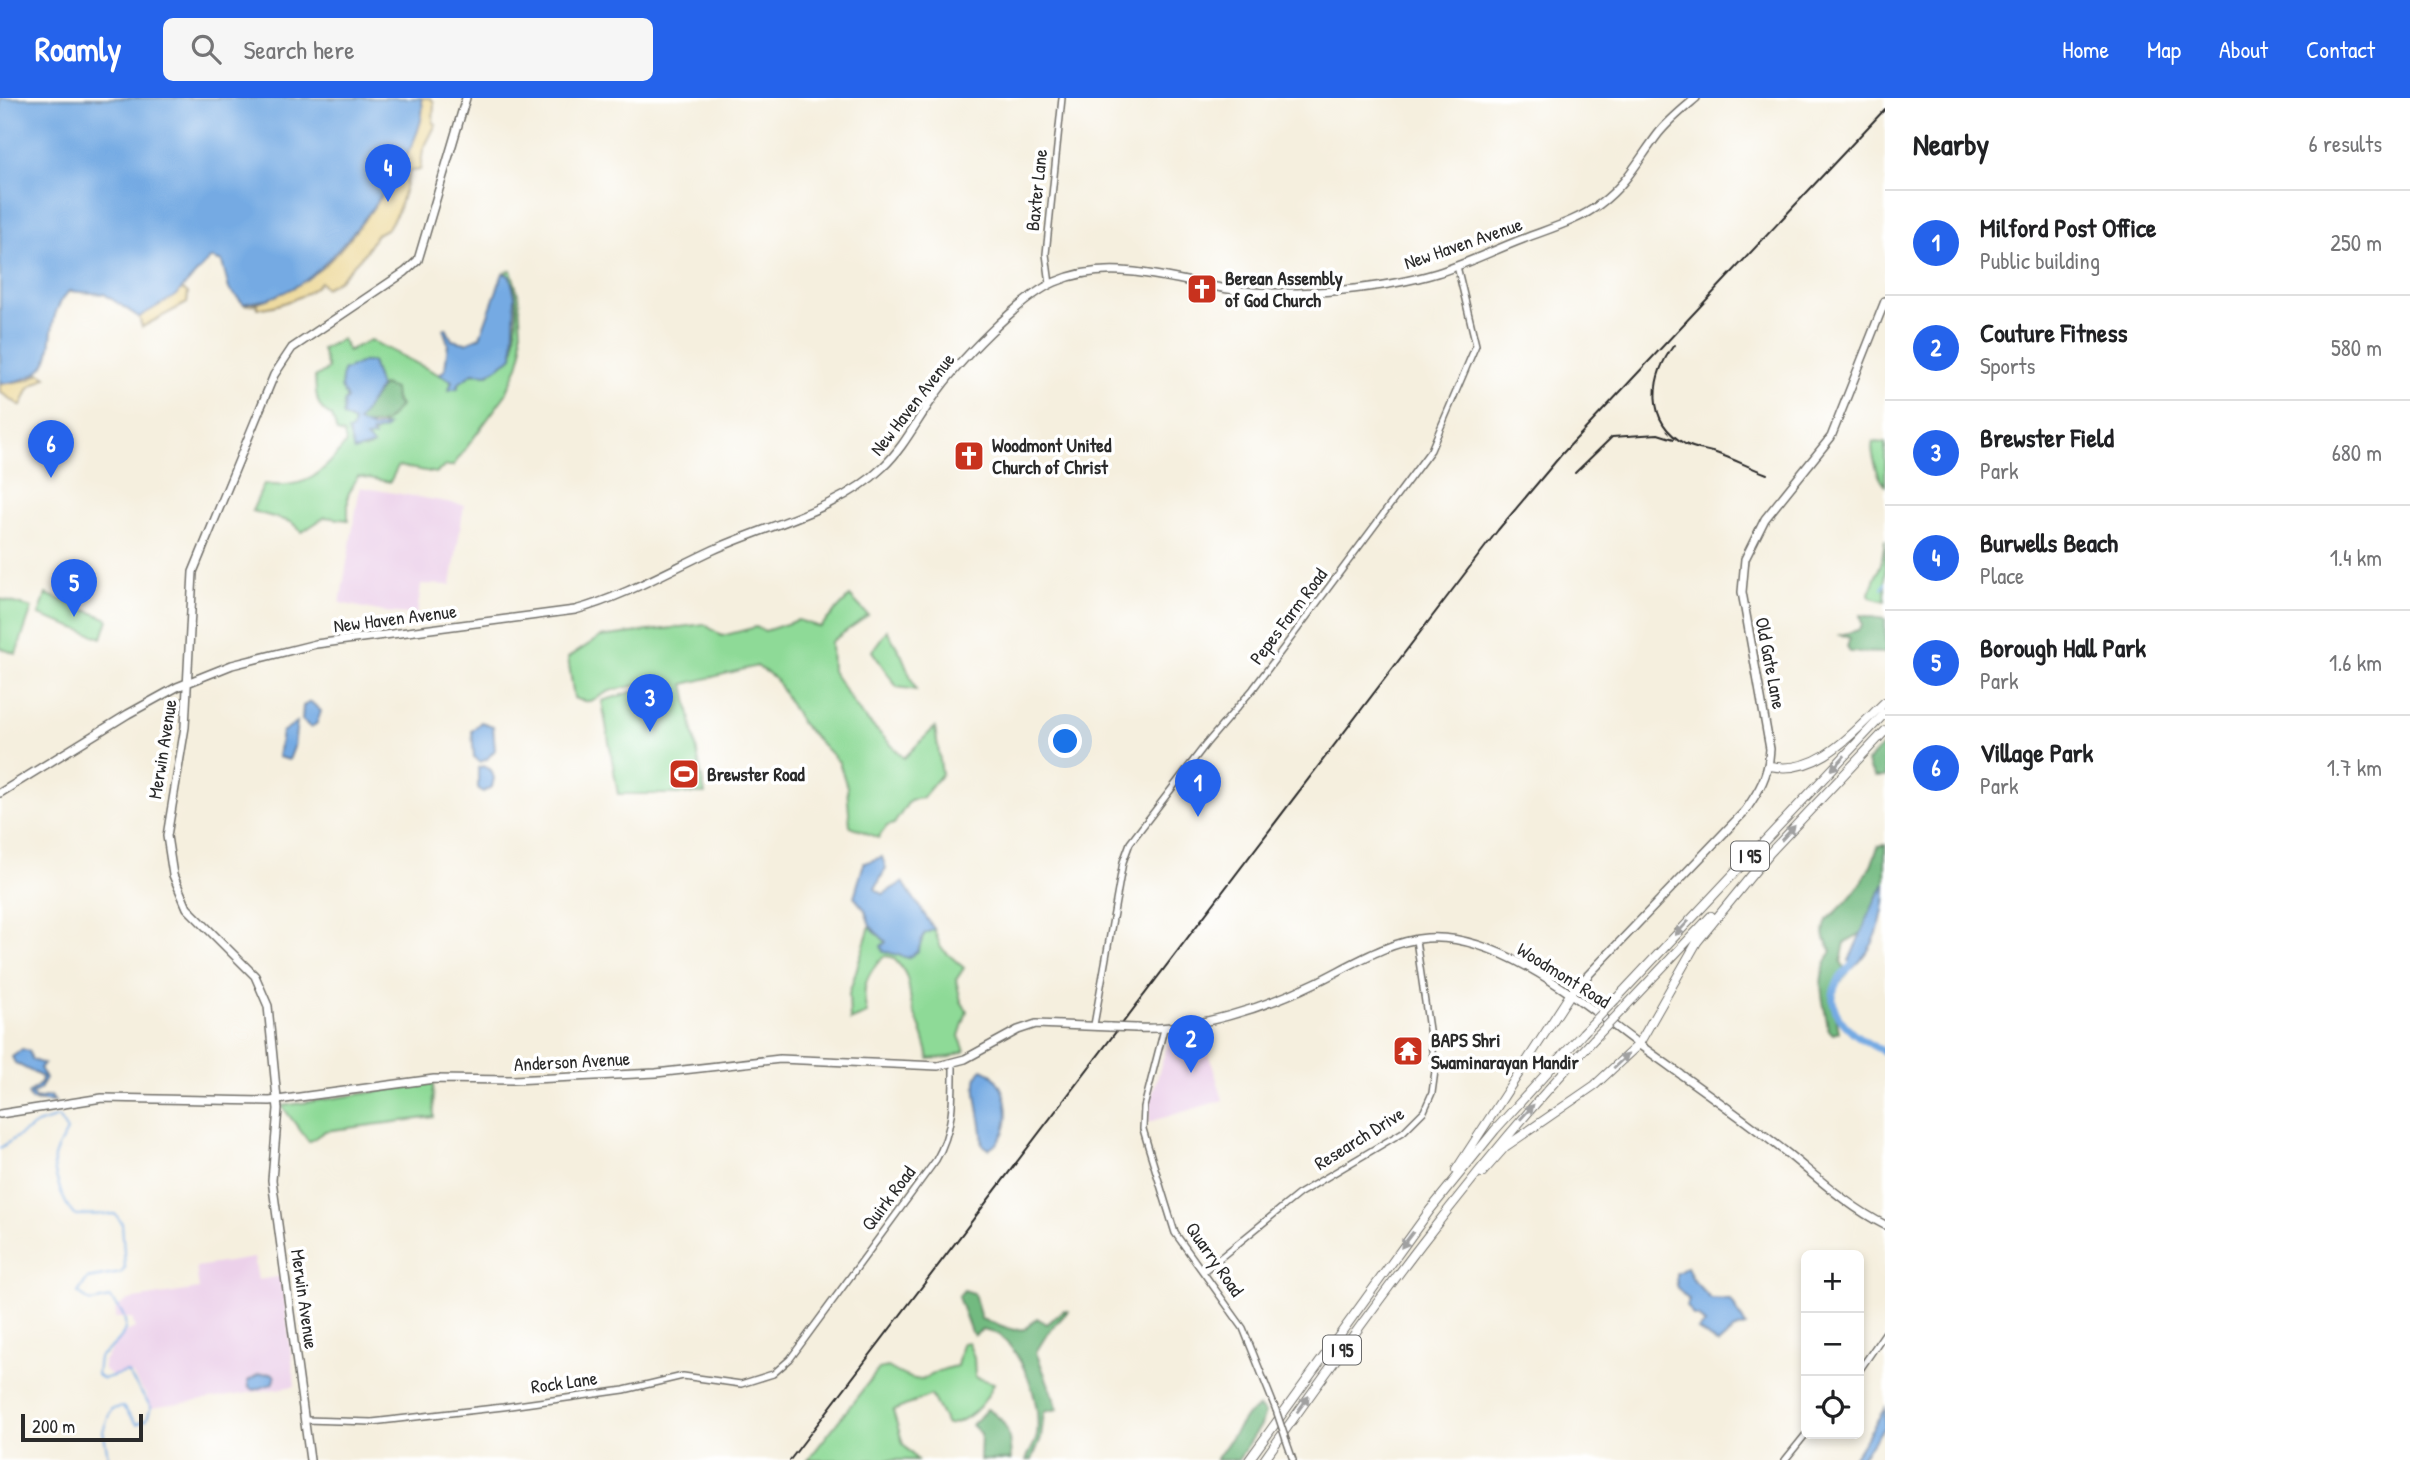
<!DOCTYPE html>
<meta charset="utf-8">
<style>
body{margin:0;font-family:"Patrick Hand",sans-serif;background:#f6f6f6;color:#202124}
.controls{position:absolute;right:21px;bottom:21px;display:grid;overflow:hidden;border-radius:10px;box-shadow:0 4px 10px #0003}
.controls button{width:63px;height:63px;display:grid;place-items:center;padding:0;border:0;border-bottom:2px solid #e0e0e0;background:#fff;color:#202124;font:35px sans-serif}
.scale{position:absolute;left:21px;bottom:18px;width:122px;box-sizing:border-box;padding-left:7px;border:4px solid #2b2b2b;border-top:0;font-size:19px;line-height:24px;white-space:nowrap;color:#2b2b2b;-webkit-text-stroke:5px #fff;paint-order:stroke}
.you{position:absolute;left:1066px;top:644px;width:24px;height:24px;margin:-18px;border:5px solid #fff;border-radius:50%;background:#1a73e8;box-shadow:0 0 0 10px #1a73e833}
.badge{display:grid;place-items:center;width:46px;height:46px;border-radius:50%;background:#2563eb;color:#fff;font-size:23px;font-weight:700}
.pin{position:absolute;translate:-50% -58px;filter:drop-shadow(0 2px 4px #0008)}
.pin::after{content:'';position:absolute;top:37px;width:24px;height:21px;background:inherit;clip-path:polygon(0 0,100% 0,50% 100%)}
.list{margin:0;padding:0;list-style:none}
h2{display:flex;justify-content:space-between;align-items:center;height:91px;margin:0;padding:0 28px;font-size:30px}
h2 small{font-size:23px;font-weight:400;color:#757577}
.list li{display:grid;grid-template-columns:46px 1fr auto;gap:21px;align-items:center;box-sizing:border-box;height:105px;padding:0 28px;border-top:2px solid #e0e0e0}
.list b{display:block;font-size:26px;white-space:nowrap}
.list p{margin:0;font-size:23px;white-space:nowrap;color:#757577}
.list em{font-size:23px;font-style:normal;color:#757577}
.icon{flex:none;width:38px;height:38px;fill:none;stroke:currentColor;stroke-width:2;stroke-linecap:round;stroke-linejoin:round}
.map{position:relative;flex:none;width:1885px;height:1362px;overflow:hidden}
header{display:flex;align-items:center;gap:42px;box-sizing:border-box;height:98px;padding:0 35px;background:#2563eb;color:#fff}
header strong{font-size:33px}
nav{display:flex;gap:38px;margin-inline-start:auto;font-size:24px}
.search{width:490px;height:63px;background:#f6f6f6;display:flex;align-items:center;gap:18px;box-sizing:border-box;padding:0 24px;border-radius:10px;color:#757577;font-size:26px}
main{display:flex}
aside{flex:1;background:#fff}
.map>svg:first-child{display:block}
.built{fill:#ecd1ea}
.green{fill:#8eda97;stroke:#5c8261;stroke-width:2;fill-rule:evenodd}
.forest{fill:#72ba80;stroke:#4e7256;stroke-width:2}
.sand{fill:#eeda9e;stroke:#8c8264;stroke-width:2}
.water{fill:#75aae3;stroke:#506a87;stroke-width:2}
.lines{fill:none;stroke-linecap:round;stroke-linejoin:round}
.stream{stroke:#75aae3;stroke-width:2}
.river{stroke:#75aae3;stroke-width:7}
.minor-casing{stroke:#72706a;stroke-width:8}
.major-casing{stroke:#72706a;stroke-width:10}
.highway-casing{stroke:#72706a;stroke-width:10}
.minor{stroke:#fff;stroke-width:5}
.major{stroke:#fff;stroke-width:7}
.highway{stroke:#fff;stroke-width:8}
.rail{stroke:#2b2b2b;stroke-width:2}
.minor-bridge-casing{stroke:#72706a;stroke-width:8;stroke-linecap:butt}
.major-bridge-casing{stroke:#72706a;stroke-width:10;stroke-linecap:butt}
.highway-bridge-casing{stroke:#72706a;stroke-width:10;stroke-linecap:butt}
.minor-bridge{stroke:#fff;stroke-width:5}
.major-bridge{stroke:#fff;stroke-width:7}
.highway-bridge{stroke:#fff;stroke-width:8}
.oneway{fill:#a0a0a0}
.labels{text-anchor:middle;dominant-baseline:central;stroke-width:7;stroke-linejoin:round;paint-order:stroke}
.shield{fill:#fff;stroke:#6b6b6b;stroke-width:2}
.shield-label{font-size:18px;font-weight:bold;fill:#2b2b2b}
.street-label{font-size:19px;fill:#2b2b2b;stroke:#fff}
.poi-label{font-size:19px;font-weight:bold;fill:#2b2b2b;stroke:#fff;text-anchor:start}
</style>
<header>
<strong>Roamly</strong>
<div class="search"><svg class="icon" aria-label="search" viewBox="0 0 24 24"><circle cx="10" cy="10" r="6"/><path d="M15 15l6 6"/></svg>Search here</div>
<nav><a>Home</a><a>Map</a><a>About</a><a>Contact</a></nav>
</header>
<main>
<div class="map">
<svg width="1885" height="1362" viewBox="0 0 1885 1362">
<rect width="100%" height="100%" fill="#fff"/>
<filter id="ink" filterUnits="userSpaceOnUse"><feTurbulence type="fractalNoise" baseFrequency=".0143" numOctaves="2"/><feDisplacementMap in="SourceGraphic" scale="14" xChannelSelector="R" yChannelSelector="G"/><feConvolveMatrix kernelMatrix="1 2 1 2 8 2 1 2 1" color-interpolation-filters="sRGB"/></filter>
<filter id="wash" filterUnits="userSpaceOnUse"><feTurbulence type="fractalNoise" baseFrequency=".00686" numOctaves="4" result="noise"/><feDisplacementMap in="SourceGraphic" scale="28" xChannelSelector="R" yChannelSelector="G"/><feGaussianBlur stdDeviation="1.57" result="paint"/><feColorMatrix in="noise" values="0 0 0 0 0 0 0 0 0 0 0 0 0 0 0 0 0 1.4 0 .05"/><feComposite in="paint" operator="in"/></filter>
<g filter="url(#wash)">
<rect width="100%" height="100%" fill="#f5efde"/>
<path class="built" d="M360,389L464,407L451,487L421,486L417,517L384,514L340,505Z
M1201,928L1223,1002L1149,1024L1150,1003L1170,938Z
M254,1160L258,1182L282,1178L295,1288L151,1310L146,1297L131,1275L113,1278L104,1272L103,1264L124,1235L135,1230L132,1220H115L116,1210L128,1202L199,1191L196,1169Z"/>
<path class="green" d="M511,172L519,199L522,253L518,268L506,296L453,368H446L436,375L398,368L390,384L358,378L348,397V422L325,419L302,434L291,424L252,413L264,386C306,392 321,377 346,345L344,336L337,334L332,318C315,312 316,293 315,279L328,271L322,251L342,241L348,253L370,242L452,283L449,292L473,275L488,276L513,259C515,235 524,192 505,174ZM372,264L380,289L383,287L393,296L400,308L382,327L387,328L366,340L371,349L363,351L352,333L354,324L343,318L344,304Z
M1873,344L1885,345V387C1878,380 1870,353 1873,344Z
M1885,442V503L1870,499L1869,495L1881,466Z
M46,496L108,521L102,540L39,517Z
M850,498L868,517L831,544L832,573L861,616L904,660L935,629L942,676L922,700L910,702L894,726L887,728L878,740L850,728L847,689L839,664L801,625L775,580L757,568L684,586L705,696H618L602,603L655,587C642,586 623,589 610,593C595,599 592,608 574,600L568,560L600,539L704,526L722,538L756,529L765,533L798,522L820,529Z
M0,501L32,510L16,556L0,550Z
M887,532L902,558L916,592L897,589L872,553Z
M870,828L886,844L918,853L924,836L934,831L941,850L964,870L956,882L961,903L967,913L959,938L965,953L951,959L929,961C926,946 922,933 916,919C904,894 917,882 892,859L884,858C865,877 861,890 867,916L850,923L849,896Z
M433,985L434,1019L325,1033L309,1044L282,1008Z
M968,1244L974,1259L975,1279L994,1285C985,1306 970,1323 947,1327L931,1297L893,1313L903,1346L917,1362H808L879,1271L888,1269C931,1295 921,1273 957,1268L962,1245Z"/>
<path class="forest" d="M383,287L394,291L395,303L400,308C384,326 385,328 361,327L358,320Z
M1860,517L1885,521V555L1850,554L1847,549L1850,540L1840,537L1858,532L1862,527Z
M1885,645V679H1875L1869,671L1867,664Z
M1885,747V786L1876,800L1862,835L1845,844L1841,864L1848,875L1832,894L1839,934L1833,936L1828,931C1824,900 1813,883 1832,853C1824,842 1822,835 1827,822C1851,802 1870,778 1878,748Z
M964,1192L974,1195L981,1221L1014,1232L1025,1231L1037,1220L1047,1226L1064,1212L1068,1213L1047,1236L1036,1254L1058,1311L1044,1314L1041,1340L1032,1362H1026C1029,1354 1036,1345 1037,1337C1041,1302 1025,1260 999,1236L982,1232L975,1237L971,1234L958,1199Z
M1259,1309L1265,1315L1261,1327L1238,1362H1216L1246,1318Z
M987,1311C1009,1323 1010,1338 1011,1362H980L981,1336L972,1327Z"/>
<path class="sand" d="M421,0H430L434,4L433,25L436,26L423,52L420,72L410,73L398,113L388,130L377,136L363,157L339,182L325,190L320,184C310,198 275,210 257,210V206L244,207L251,203L257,205C278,194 303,185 323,169C352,144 433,38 421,0Z
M182,191L188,195L187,205L142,229L139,219Z
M40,275L46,279L29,290L21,308L0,294V286L28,282Z"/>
<path class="water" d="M0,0H421C436,41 338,161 303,184C292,191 277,198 264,202C257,204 251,203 244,206L229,191L222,164L211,160L175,198L139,219L104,196L69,193C32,232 78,277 0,286Z
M503,175L510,178L515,198L513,259L488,276L473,275L458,286V290L449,292L452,283L439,276L445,272L448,245L443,231L446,230L452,242L466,245L480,239Z
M362,264H372L380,289L358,324L373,330L387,328L386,331L372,335L374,339L366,340L373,347L354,353L348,333L352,332L354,324L343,318L344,304L347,301L341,289L343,273Z
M311,604L321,613L317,625L311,630L302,622L303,608Z
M297,624L294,649L289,662L278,659L282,634Z
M481,624L493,628L495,652L487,661L480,664L474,659L472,633Z
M484,668L491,672L494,680L492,689L483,694L478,690V670Z
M882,759L886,770L875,791L883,796L903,784L934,831L924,836L918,853L908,860L883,853L881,848L886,844L870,828L865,812L854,799L864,765Z
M1885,786C1885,817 1877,849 1853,870L1849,863L1876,800Z
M22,951L29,953L32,962L44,966L40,970L46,981L40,991L32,996L35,1001L51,998L55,1004L31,1002L28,996L41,985L42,979L15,965L12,959Z
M982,971C1010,981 1017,1037 989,1051L982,1046C986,1030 966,982 982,971Z
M1687,1169L1693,1182L1711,1201L1731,1202L1746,1228L1735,1231L1718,1246L1698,1232L1705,1226L1698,1218H1693L1687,1208L1689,1202C1678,1192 1676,1190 1676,1176Z
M272,1275L275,1279L272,1286L255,1292L249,1290L248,1283L259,1276Z
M1885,1310V1328L1859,1362H1852Z"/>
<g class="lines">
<path class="stream" d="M1882,491L1885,485
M0,1050L37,1026L58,1019L67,1033C63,1041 56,1051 54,1059C52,1073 64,1107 74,1117L115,1116L122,1125L125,1170L121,1175L87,1181L78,1195L91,1204L110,1200C138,1227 124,1241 99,1259L97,1277L102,1281L127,1274L151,1309L147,1321L137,1326L123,1309L111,1311L103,1333L109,1362"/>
<path class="river" d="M1856,861C1851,869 1843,875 1838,883C1818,916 1861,943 1885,954"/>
</g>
</g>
<g filter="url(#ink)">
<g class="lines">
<g class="minor-casing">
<path id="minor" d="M1050,186L1046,156L1062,0
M1094,927L1123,764L1130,745L1206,646L1253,591L1431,352L1476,247L1457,168
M1164,931L1144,1009L1143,1031L1148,1048L1175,1135L1243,1230L1276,1312
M1204,1173L1300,1095L1403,1034L1424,1013L1432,995L1435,973L1416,842
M1859,1273L1885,1235
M305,1322L372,1324L503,1309L624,1292L683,1278L741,1286L773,1276L790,1261L936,1062C954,1031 953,1001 953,966
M1286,1342L1293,1362
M1785,1362L1806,1336"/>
</g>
<g class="major-casing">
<path id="major" d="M0,695L128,616L177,589L232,567L316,546L575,512C623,499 668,473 713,452C768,427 839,412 883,369C904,349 916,324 933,300C955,267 1020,199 1055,184C1116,157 1180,186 1242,193C1298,199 1384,191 1437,175C1466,166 1494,152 1523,141C1548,131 1578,123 1600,106C1626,87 1639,61 1658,36C1669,22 1683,11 1696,0
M1571,895L1745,713C1759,693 1769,677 1770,651L1742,494L1745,461L1765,421L1831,339L1885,203
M1136,930C1193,933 1264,910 1315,885C1350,868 1388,843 1427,840C1500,835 1582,904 1637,945C1687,981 1738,1016 1787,1055C1818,1080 1849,1109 1885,1127
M0,1016L102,1000L270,1003L434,981L513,982L656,975L780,961L938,968L965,961L1018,932L1036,926L1110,929
M310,1362L272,1082L278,1011L268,908L255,878L187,810L173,777L167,738L185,629L193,474L274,277L292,250L405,174L418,162L466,0"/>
</g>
<g class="highway-casing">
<path id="highway" d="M1770,668C1819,678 1853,634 1885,604
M1765,760L1885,633
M1615,902L1885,615
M1624,910L1711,818
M1456,1072L1571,895
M1482,1075L1505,1049L1595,987L1639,946L1697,844L1769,756
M1249,1362L1430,1112L1495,1032L1583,935
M1264,1362C1369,1214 1469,1074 1594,941"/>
</g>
<use href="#minor" class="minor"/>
<use href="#major" class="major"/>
<use href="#highway" class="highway"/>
<path class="rail" d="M1674,247C1650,279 1645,323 1685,346C1695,351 1706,352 1716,355C1734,361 1750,370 1767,376
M1575,375L1612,339L1658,336L1674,341
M790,1362L1498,432L1562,356L1885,11"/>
<g class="minor-bridge-casing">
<path id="minor-bridge" d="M1276,1312L1286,1342"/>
</g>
<g class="major-bridge-casing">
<path id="major-bridge" d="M1110,929L1136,930"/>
</g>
<g class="highway-bridge-casing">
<path id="highway-bridge" d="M1583,935L1615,902
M1594,941L1624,910"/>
</g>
<use href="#minor-bridge" class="minor-bridge"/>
<use href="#major-bridge" class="major-bridge"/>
<use href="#highway-bridge" class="highway-bridge"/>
</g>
<defs><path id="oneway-solid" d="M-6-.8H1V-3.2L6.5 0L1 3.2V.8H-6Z" transform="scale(1.75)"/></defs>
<g class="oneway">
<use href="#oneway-solid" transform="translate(1838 665) rotate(133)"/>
<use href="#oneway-solid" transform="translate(1788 735) rotate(-47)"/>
<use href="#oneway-solid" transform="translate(1682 830) rotate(133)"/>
<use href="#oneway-solid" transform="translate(1621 963) rotate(-43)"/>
<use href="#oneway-solid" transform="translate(1527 1014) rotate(-48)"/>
<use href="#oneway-solid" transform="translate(1407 1142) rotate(127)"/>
<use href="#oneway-solid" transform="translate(1303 1306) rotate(-54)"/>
</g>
</g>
<defs>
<g id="church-square" transform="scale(1.575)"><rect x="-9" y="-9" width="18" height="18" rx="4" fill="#c8321e" stroke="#fff"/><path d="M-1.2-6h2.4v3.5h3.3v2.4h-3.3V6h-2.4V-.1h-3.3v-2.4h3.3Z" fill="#fff"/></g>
<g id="stadium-square" transform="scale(1.575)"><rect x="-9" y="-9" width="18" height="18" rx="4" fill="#c8321e" stroke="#fff"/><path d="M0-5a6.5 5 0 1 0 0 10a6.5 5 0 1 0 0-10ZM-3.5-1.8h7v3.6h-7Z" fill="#fff"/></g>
<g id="temple-square" transform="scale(1.575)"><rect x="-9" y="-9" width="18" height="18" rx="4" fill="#c8321e" stroke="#fff"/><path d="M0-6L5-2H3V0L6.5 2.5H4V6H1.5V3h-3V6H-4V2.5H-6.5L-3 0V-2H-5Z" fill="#fff"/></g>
</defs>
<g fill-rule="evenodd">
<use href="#church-square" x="1202" y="191"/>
<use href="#church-square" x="969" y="358"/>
<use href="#stadium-square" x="684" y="676"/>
<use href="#temple-square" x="1408" y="953"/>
</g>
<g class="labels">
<g class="shield">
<rect x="1731" y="743.5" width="38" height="29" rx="5"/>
<rect x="1323" y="1237.5" width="38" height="29" rx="5"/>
</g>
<g class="shield-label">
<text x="1750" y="758">I 95</text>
<text x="1342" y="1252">I 95</text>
</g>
<g class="street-label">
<text transform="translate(1036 92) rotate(-84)">Baxter Lane</text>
<text transform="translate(1463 145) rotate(-19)">New Haven Avenue</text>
<text transform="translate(912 306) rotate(-52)">New Haven Avenue</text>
<text transform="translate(1288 518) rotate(-53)">Pepes Farm Road</text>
<text transform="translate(395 520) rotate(-7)">New Haven Avenue</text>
<text transform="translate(1771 565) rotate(79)">Old Gate Lane</text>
<text transform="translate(162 651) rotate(-81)">Merwin Avenue</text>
<text transform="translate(1564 877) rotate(32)">Woodmont Road</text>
<text transform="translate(572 963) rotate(-3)">Anderson Avenue</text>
<text transform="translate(1359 1040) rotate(-32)">Research Drive</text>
<text transform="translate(888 1100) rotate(-53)">Quirk Road</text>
<text transform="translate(1215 1161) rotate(55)">Quarry Road</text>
<text transform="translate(305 1201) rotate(82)">Merwin Avenue</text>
<text transform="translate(564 1284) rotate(-8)">Rock Lane</text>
</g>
<g class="poi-label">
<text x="1225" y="180">Berean Assembly<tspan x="1225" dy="22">of God Church</tspan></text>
<text x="992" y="347">Woodmont United<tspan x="992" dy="22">Church of Christ</tspan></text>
<text x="707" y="676">Brewster Road</text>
<text x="1431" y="942">BAPS Shri<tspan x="1431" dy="22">Swaminarayan Mandir</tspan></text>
</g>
</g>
</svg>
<div class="controls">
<button>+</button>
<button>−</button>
<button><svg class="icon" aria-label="locate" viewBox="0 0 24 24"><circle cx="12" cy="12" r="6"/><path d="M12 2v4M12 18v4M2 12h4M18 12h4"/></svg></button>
</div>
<div class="scale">200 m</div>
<div class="you"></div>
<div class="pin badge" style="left:1198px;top:719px">1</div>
<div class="pin badge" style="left:1191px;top:975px">2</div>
<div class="pin badge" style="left:650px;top:634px">3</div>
<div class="pin badge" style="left:388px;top:104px">4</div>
<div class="pin badge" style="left:74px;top:519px">5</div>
<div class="pin badge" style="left:51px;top:380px">6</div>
</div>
<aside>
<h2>Nearby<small>6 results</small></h2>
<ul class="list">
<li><span class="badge">1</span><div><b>Milford Post Office</b><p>Public building</p></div><em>250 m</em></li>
<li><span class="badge">2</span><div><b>Couture Fitness</b><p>Sports</p></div><em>580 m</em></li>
<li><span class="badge">3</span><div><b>Brewster Field</b><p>Park</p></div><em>680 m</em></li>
<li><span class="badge">4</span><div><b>Burwells Beach</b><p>Place</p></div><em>1.4 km</em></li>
<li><span class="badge">5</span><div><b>Borough Hall Park</b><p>Park</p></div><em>1.6 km</em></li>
<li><span class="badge">6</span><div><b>Village Park</b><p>Park</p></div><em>1.7 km</em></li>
</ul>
</aside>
</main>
